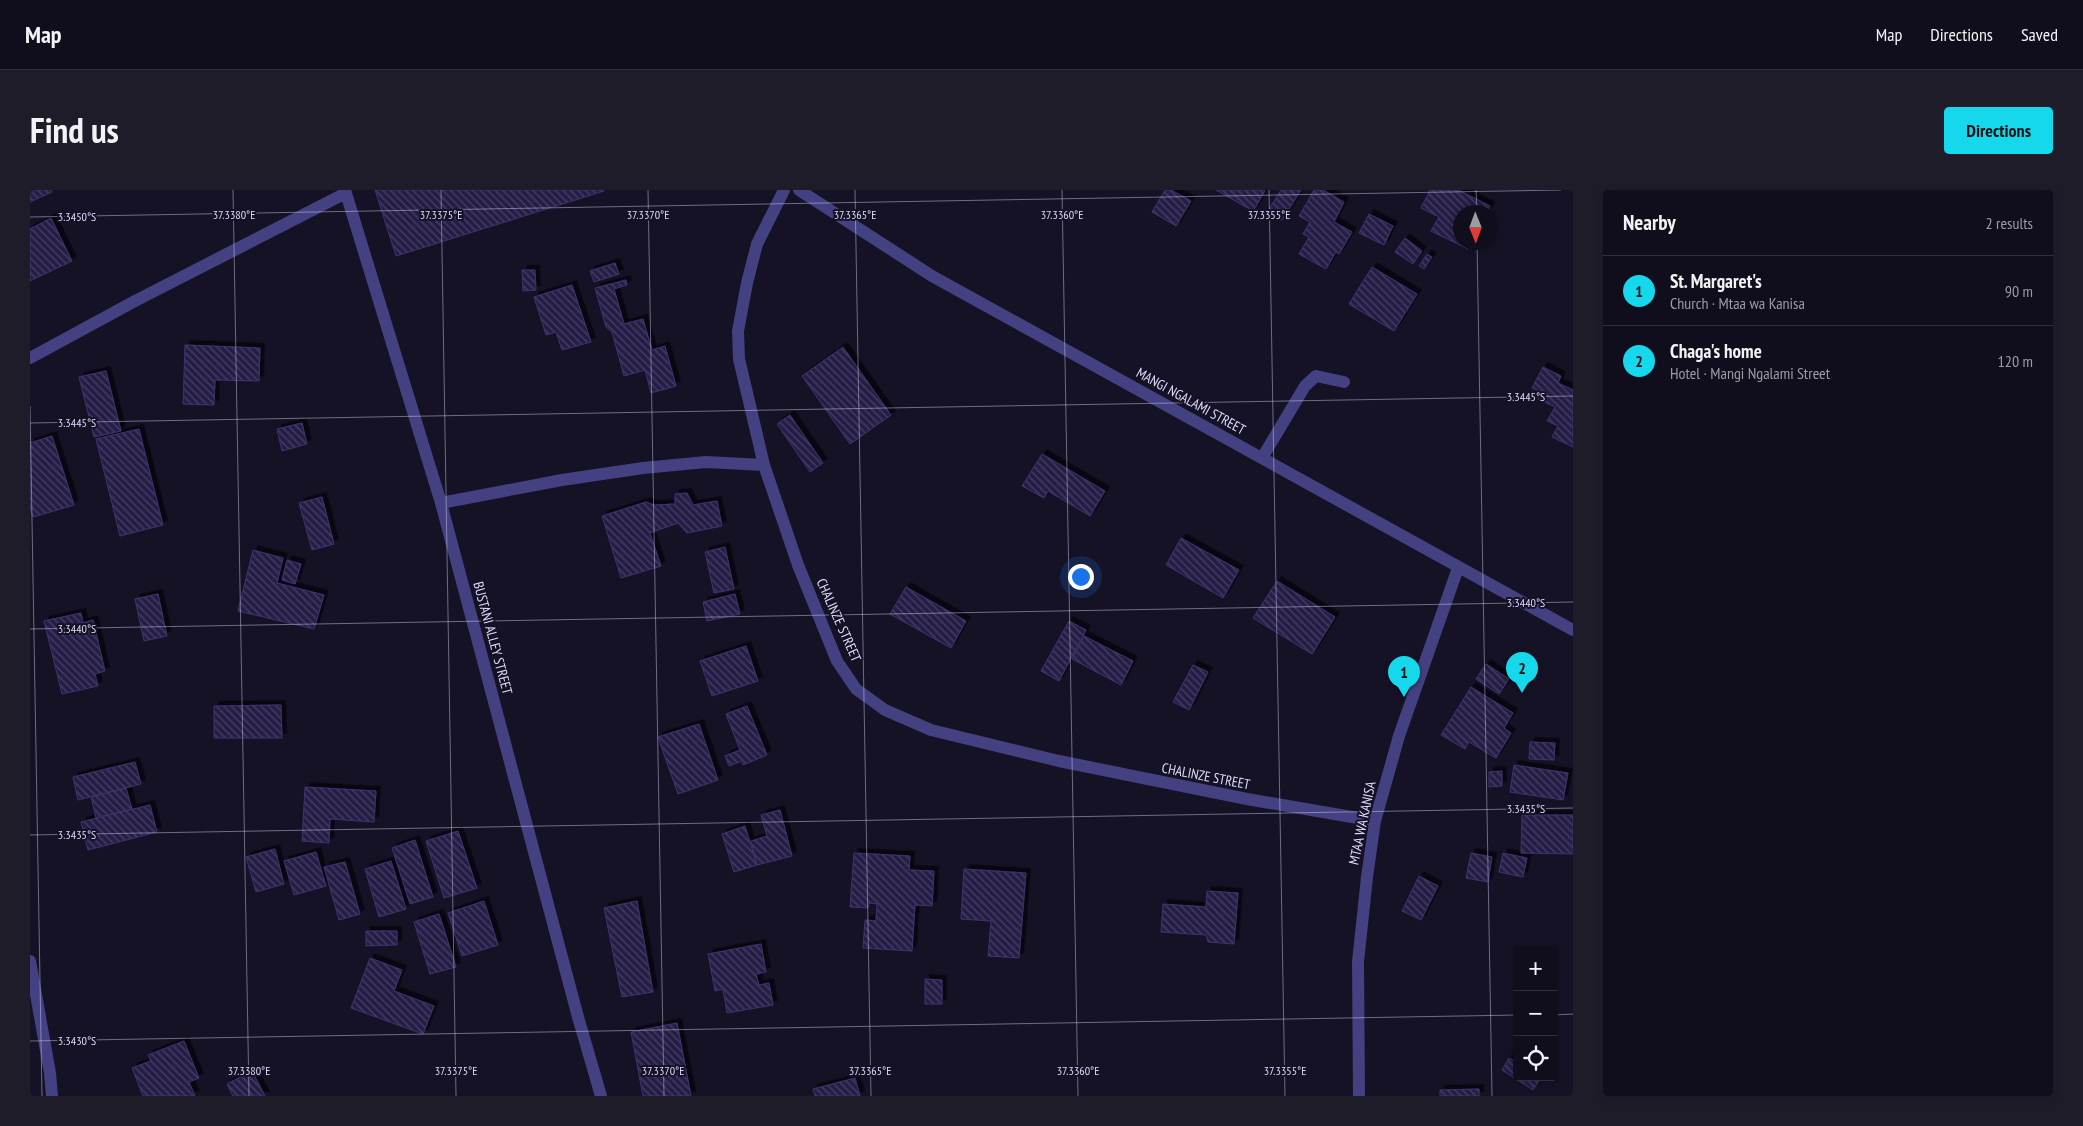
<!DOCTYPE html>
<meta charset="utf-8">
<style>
body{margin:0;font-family:"PT Sans Narrow",sans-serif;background:#1e1c29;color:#f1f3f6}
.controls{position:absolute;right:15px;bottom:15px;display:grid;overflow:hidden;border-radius:5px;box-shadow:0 2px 8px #0003}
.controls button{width:45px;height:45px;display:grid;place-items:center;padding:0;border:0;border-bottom:1px solid #302e3b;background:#100e1c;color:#f1f3f6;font:25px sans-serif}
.compass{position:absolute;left:1423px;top:15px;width:45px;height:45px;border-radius:50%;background:#100e1c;box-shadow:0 2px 8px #0003;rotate:179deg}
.you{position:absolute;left:1050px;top:386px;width:18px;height:18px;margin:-12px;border:4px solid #fff;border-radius:50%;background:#1a73e8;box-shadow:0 0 0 8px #1a73e833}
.badge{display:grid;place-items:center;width:32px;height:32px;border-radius:50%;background:#16d8ec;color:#111;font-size:16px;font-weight:700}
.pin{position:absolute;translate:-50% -41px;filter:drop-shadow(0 1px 2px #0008)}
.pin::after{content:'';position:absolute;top:26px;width:18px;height:15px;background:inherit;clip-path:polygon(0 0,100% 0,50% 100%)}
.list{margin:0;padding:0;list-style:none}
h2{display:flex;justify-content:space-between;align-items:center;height:65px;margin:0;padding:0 20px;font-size:21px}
h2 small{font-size:16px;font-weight:400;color:#9c9ca3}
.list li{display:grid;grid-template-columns:32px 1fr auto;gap:15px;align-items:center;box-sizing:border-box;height:70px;padding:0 20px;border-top:1px solid #302e3b}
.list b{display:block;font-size:19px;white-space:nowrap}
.list p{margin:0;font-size:16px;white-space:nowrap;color:#9c9ca3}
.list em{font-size:16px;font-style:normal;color:#9c9ca3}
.icon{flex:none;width:28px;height:28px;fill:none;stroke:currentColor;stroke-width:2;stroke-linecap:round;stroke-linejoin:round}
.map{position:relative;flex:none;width:1543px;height:906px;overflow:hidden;border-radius:5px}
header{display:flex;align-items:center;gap:30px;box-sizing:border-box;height:70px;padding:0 25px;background:#100e1c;border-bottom:1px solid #302e3b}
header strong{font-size:24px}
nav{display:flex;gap:28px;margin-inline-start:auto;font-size:18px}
.intro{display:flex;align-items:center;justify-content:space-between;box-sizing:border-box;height:120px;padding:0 30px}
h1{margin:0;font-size:35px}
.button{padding:12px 22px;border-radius:5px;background:#16d8ec;color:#111;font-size:18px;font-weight:700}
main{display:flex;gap:30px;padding:0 30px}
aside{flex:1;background:#100e1c;border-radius:5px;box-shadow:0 2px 8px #0003}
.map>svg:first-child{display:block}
.building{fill:url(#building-back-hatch);stroke:#3f3370;filter:url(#shadow)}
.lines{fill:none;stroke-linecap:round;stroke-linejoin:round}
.minor{stroke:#434181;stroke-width:12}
.ticks{fill:none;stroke:#dedafc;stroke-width:1;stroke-opacity:0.45}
.labels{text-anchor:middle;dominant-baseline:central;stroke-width:4;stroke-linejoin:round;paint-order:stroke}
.street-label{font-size:14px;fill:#dedafc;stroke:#151226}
.ticks-label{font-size:12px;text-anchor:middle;fill:#dedafc;stroke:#151226;stroke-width:4;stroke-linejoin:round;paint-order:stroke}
</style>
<header>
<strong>Map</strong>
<nav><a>Map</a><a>Directions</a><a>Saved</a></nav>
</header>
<div class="intro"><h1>Find us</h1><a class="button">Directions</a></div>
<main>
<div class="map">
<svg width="1543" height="906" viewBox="0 0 1543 906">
<defs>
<pattern id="building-back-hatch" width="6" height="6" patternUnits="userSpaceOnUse" patternTransform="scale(1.25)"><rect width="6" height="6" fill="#271f46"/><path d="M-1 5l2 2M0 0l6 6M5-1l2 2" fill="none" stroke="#463f62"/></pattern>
<filter id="shadow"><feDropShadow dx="4.5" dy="-4.5" stdDeviation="0" flood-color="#0009"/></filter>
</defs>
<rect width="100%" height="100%" fill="#151226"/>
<path class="building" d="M0,0H21L22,2L0,12Z
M345,0H573L574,1L366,66Z
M1135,0H1141L1161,11L1146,36L1122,22Z
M1186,0H1233L1235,1L1223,21Z
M1251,0H1271L1252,30L1237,22Z
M1284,0H1293L1314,12L1304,32L1322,42L1309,64L1306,62L1296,79L1269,64L1279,47L1273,44L1280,32L1269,26Z
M1400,0H1428L1460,16L1457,22H1430V52H1442L1438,59L1401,41L1409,27L1391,18Z
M1339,24L1363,36L1354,55L1329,43Z
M21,28L42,71L0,91V39Z
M1375,48L1392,61L1383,74L1365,62Z
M1397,64L1402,67L1394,79L1389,76Z
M585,73L589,84L564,92L560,81Z
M1342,77L1387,104L1364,141L1319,114Z
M492,80H505L506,100L493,101Z
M596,90L597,95L584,99L594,134L613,129L622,160L635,156L646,196L621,203L615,180L594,186L582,142L576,137L565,98Z
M542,95L561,152L532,160L526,142L516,145L504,107Z
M155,155L230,158L229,191L185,190L184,215L153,214Z
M813,157L861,225L820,254L772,186Z
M1513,177L1531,186L1528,193L1543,200V257L1522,247L1528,236L1517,231L1525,217L1508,209L1512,202L1502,198Z
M76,181L91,241L64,247L49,187Z
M760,225L793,273L780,282L747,234Z
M272,233L277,254L252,261L247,239Z
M109,239L133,335L90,346L66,249Z
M22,246L44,315L3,327L0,317V253Z
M1012,264L1075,301L1060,326L1018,301L1014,308L992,296Z
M657,303L663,315L687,311L692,336L657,343L648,333L620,343L631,376L591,388L572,326L616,312L624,315L645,314V304Z
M292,307L304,354L282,360L269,313Z
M1151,348L1209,380L1193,408L1136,375Z
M695,357L704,399L684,403L675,362Z
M223,360L253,368L247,393L294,405L284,439L208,421Z
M257,370L271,374L265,394L252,390Z
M1247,391L1305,427L1282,464L1223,428Z
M876,397L936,431L921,458L860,424Z
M128,404L137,446L114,451L105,409Z
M705,404L710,424L677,431L673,412Z
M51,423L53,433L63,430L75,481L65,484L68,496L32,504L14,431Z
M1039,431L1056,440L1029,491L1011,481Z
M1054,446L1103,471L1091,495L1042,469Z
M716,456L728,491L682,506L670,471Z
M1456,474L1479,489L1469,504L1446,489Z
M1163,475L1178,482L1159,520L1143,512Z
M1441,497L1483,523L1474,538L1481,543L1466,568L1439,552L1435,559L1411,545Z
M251,515L252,548H184V516Z
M717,516L737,565L713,575L712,571L699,576L695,566L710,560L696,524Z
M669,534L688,590L648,604L628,547Z
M1500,552L1525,553L1524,570L1499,569Z
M105,572L111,594L48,610L43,587Z
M1484,575L1538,583L1533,610L1480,602Z
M1472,581V596L1459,597V582Z
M275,597L346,601L344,632L300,629L299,653L272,651Z
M96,598L102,619L66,628L61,607Z
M120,615L127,642L58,660L51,632Z
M750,620L762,666L727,675L721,651L737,646L731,625Z
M1492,625H1543V664L1491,663Z
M715,636L727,675L704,682L692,644Z
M428,641L447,698L414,708L396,651Z
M385,650L403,707L380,714L362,658Z
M245,659L254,694L226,702L216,667Z
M286,662L296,696L264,705L254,671Z
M824,663L880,666L879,680L904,681L902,716L885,715L882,761L833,758L835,730L846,731L847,714L839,713L838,718L820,717Z
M1441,663L1462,667L1458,692L1436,688Z
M1473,663L1497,668L1493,687L1469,682Z
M361,671L376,719L349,727L335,679Z
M315,672L330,724L309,730L294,677Z
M934,679L996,683L989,768L958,766L961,731L931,729Z
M1389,686L1408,696L1391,730L1372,721Z
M1177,701L1208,703L1204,754L1178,752L1176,745L1131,742L1133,714L1176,717Z
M454,711L468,755L432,766L418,723Z
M607,711L623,802L592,807L574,718Z
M409,724L426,777L400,784L384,732Z
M336,741H367V755L336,756Z
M731,754L736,782L726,784L729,795L739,793L743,815L697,823L693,799L685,801L678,764Z
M340,768L372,780L364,801L404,816L393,844L321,818Z
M895,789L912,790V814H895Z
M647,833L661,906H613L601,842Z
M154,851L169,888L159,892L165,906H113L102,878L121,871L118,865Z
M1479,868L1487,872V887L1511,888L1503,900L1472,880Z
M222,881L235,906H203L197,894Z
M825,888L830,906H785L783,899Z
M1449,899V906H1410V900Z"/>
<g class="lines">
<path class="minor" d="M315,0L411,313L548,827L571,906
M754,0L727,54L717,93L708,141L709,169L734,275L768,375L807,471L826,499L855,520L901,540L1029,571L1217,609L1345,631
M769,0L902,86L1543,440
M0,168L105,111L316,3
M1232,268L1275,196L1286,186L1314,192
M411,313L532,290L613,278L676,272L734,275
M0,771L20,883L22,906
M1329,906L1328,772L1337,687L1345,631L1369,546L1428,378"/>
</g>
<path class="ticks" d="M203,0L219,906M411,0L426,906M618,0L634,906M825,0L841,906M1032,0L1048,906M1239,0L1255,906M1446,0L1447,22M0,27L1531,0M1447,52L1462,906M0,216L12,906M0,233L1543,206M0,439L1543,412M0,645L1543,618M1524,825L1543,824M0,851L1487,825"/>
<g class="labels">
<g class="street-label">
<text transform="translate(1161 211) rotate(29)">MANGI NGALAMI STREET</text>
<text transform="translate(809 430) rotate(66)">CHALINZE STREET</text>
<text transform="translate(463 448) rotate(75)">BUSTANI ALLEY STREET</text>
<text transform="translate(1176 586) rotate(11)">CHALINZE STREET</text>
<text transform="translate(1332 633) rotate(-78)">MTAA WA KANISA</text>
</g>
</g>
<g class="ticks-label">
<text x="204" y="29">37.3380°E</text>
<text x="411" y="29">37.3375°E</text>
<text x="618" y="29">37.3370°E</text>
<text x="825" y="29">37.3365°E</text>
<text x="1032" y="29">37.3360°E</text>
<text x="1239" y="29">37.3355°E</text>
<text x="47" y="31">3.3450°S</text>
<text x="1496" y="211">3.3445°S</text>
<text x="47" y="237">3.3445°S</text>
<text x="1496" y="417">3.3440°S</text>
<text x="47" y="443">3.3440°S</text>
<text x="1496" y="623">3.3435°S</text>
<text x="47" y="649">3.3435°S</text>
<text x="47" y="855">3.3430°S</text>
<text x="219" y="885">37.3380°E</text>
<text x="426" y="885">37.3375°E</text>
<text x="633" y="885">37.3370°E</text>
<text x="840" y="885">37.3365°E</text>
<text x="1048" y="885">37.3360°E</text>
<text x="1255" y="885">37.3355°E</text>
</g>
</svg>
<div class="controls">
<button>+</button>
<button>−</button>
<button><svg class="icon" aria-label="locate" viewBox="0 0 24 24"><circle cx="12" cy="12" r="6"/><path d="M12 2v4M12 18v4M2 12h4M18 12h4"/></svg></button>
</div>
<svg class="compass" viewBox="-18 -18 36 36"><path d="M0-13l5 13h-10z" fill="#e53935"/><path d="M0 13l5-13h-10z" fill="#9c9ca3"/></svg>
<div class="you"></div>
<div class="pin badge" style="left:1374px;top:507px">1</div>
<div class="pin badge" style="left:1492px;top:503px">2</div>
</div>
<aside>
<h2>Nearby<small>2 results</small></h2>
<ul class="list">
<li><span class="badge">1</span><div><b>St. Margaret's</b><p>Church · Mtaa wa Kanisa</p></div><em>90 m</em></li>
<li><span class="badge">2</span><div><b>Chaga's home</b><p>Hotel · Mangi Ngalami Street</p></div><em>120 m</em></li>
</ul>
</aside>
</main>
